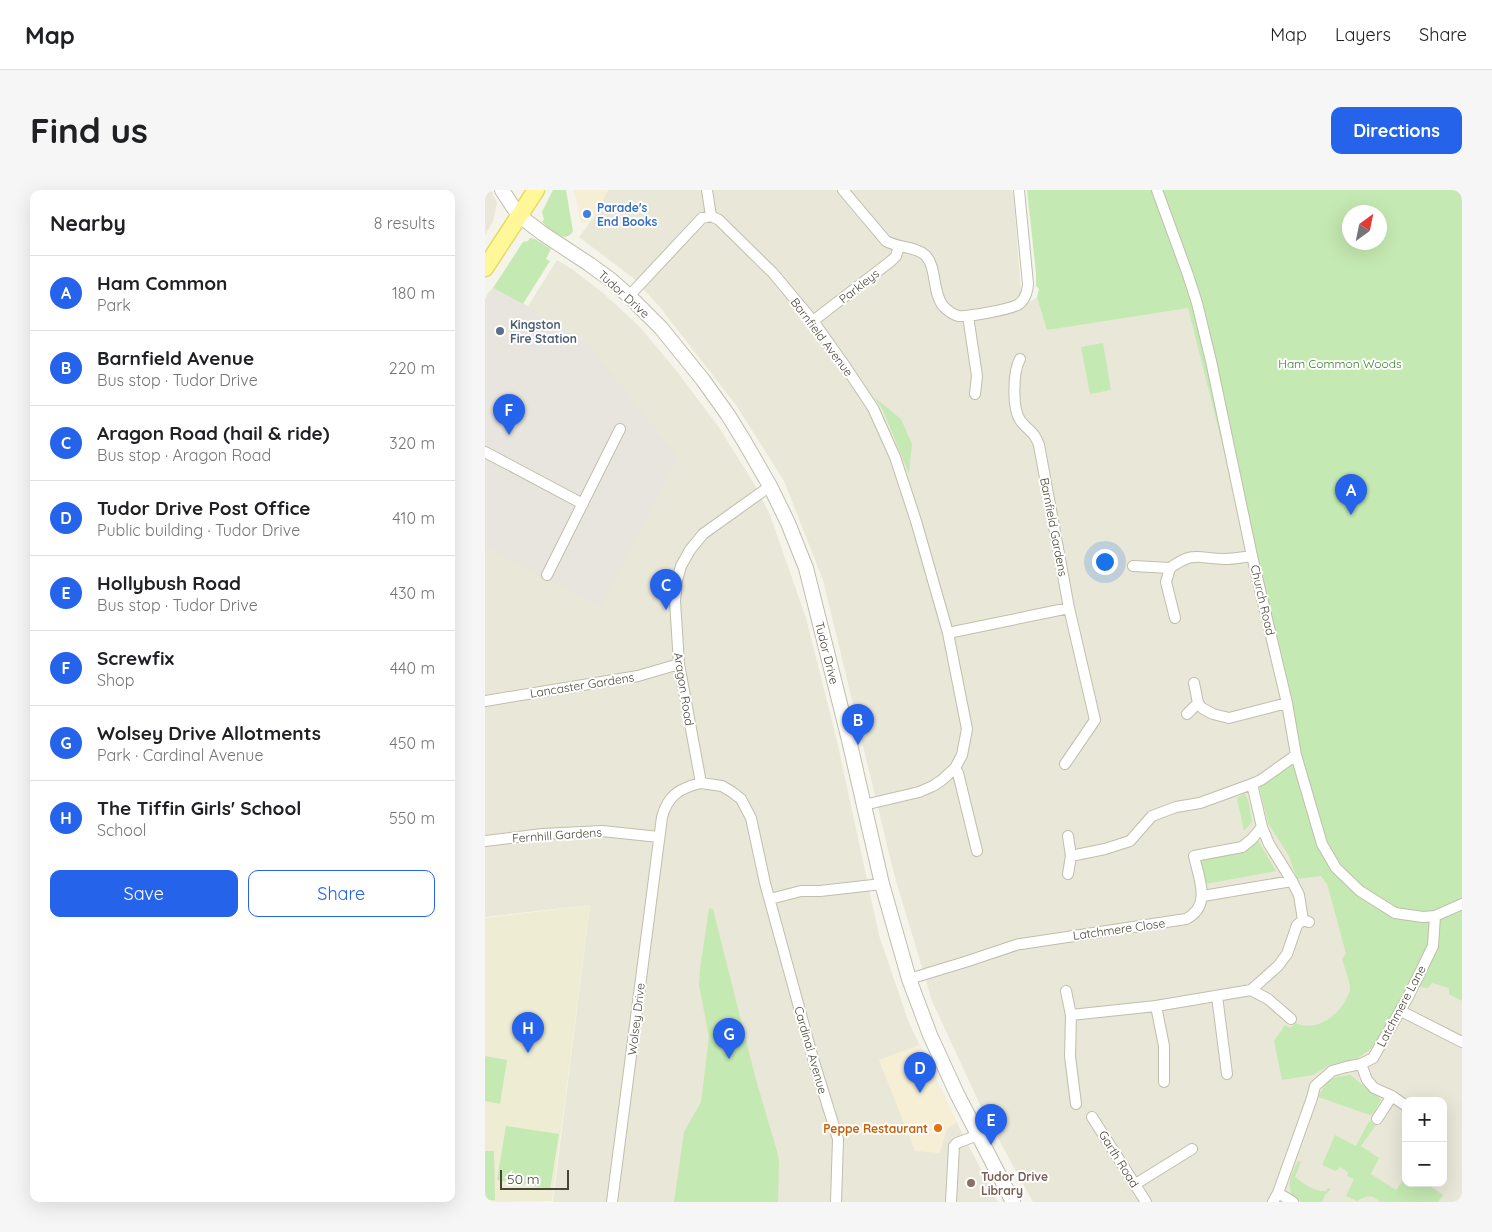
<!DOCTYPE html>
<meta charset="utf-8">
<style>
body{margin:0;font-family:Quicksand,sans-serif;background:#f6f6f6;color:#202124}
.controls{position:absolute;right:15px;bottom:15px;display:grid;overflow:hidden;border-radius:10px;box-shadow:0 5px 20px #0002}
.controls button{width:45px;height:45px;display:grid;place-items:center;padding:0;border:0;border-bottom:1px solid #e0e0e0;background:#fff;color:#202124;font:25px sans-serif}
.compass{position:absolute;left:857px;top:15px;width:45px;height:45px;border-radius:50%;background:#fff;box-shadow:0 5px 20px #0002;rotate:33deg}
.scale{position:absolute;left:15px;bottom:12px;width:69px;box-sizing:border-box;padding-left:5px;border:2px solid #494637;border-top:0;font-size:14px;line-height:18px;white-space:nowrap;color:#494637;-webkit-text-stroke:4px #fff;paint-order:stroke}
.you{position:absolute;left:619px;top:371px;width:18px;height:18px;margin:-12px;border:4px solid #fff;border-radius:50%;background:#1a73e8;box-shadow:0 0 0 8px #1a73e833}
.badge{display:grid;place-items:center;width:32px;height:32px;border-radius:50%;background:#2563eb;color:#fff;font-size:16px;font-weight:700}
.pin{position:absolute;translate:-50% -41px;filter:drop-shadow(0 1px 2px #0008)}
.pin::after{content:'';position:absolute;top:26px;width:18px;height:15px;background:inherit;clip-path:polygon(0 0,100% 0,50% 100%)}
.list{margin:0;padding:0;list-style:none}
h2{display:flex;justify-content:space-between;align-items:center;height:65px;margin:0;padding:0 20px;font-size:21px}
h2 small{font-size:16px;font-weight:400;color:#757577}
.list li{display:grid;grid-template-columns:32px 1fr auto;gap:15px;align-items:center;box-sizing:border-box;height:75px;padding:0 20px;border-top:1px solid #e0e0e0}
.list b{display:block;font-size:19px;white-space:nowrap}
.list p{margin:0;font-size:16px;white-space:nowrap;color:#757577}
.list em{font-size:16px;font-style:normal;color:#757577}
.actions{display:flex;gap:10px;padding:15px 20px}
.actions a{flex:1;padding:11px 0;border:1px solid #2563eb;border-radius:10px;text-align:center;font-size:18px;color:#2563eb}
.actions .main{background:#2563eb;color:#fff}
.map{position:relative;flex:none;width:977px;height:1012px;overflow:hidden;border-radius:10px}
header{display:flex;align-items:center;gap:30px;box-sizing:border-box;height:70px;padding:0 25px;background:#fff;border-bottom:1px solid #e0e0e0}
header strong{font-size:24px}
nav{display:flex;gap:28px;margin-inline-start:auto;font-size:18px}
.intro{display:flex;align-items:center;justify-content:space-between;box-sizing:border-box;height:120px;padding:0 30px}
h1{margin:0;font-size:35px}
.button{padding:12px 22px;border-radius:10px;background:#2563eb;color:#fff;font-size:18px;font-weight:700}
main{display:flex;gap:30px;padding:0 30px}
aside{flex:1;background:#fff;border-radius:10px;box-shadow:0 5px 20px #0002}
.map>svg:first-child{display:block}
.residential{fill:#e9e7d7;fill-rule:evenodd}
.commercial{fill:#f6efd5}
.industrial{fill:#e8e5de}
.education{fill:#eeecd3}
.green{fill:#c5e9b2;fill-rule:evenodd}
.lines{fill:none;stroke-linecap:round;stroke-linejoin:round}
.minor-casing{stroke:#c1beac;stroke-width:12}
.tertiary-casing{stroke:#c1beac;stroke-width:16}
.primary-casing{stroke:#e6da67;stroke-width:19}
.minor{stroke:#fff;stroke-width:10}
.tertiary{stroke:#fff;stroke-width:14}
.primary{stroke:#fff798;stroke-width:16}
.shop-dot{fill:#3f7fe0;stroke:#fff;stroke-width:2}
.service-dot{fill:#5c6f8a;stroke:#fff;stroke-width:2}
.food-dot{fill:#e8710a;stroke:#fff;stroke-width:2}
.education-dot{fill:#8d6e63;stroke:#fff;stroke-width:2}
.labels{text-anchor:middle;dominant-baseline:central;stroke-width:4;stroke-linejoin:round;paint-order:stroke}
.shop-label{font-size:12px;font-weight:bold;fill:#366cbe;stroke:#fff;text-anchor:start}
.street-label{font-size:12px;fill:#494637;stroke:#fff}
.service-label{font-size:12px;font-weight:bold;fill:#4e5e75;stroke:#fff;text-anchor:start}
.park-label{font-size:12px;fill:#377c29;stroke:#fff}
.food-label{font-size:12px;font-weight:bold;fill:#c56008;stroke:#fff;text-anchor:end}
.education-label{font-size:12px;font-weight:bold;fill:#785e54;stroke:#fff;text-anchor:start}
</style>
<header>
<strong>Map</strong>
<nav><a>Map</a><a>Layers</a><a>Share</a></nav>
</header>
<div class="intro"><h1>Find us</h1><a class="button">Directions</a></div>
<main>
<aside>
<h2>Nearby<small>8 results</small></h2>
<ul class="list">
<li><span class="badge">A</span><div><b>Ham Common</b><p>Park</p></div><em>180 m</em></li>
<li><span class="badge">B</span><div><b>Barnfield Avenue</b><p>Bus stop · Tudor Drive</p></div><em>220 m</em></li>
<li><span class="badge">C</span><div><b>Aragon Road (hail &amp; ride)</b><p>Bus stop · Aragon Road</p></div><em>320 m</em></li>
<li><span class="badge">D</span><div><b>Tudor Drive Post Office</b><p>Public building · Tudor Drive</p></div><em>410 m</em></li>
<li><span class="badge">E</span><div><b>Hollybush Road</b><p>Bus stop · Tudor Drive</p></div><em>430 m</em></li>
<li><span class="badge">F</span><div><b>Screwfix</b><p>Shop</p></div><em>440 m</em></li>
<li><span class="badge">G</span><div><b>Wolsey Drive Allotments</b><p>Park · Cardinal Avenue</p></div><em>450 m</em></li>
<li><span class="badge">H</span><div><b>The Tiffin Girls' School</b><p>School</p></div><em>550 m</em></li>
</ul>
<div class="actions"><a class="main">Save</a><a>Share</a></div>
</aside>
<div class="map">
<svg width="977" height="1012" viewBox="0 0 977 1012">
<rect width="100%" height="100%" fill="#f5f4ea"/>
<path class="residential" d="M0,0H6L12,13L8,31L0,45Z
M123,0H527L529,10L537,116L553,107L703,118L802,513L841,692L842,694L869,793L929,809L940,788L977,801V1012H548L498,921L447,811L409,684L338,390L299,291L251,215L174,116L148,88L94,47L109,27ZM921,911H958V993H921Z
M72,70L87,79L118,103L155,137L190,179L233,236L270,295L285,325L321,428L352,551L394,745L424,833L477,943L513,1012H68L105,715L0,727V358L116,417L101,151L43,116Z"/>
<path class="commercial" d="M89,0H123L107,31L96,33Z
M434,855L472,932L462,939L455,963L430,961L394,870Z"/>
<path class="industrial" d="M8,98L43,116L101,151L193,268L116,418L0,358V109L3,103Z"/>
<path class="education" d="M105,715L67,1011L0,1012V728Z"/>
<path class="green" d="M68,0H81L88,41C80,55 65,40 57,32L59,29L57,22Z
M542,0H977V811L964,804V798L947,793L943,798L935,797L936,793L923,807L892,854L883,861L869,871L844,875L828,885L797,890L789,851L800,835L805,838L811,833C830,843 855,825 862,807C863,804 865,802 865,800C866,794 859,776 857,769L861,764L842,694L836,686L812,689L804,666L783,633L774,596L813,571L802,513L703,118L562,140L552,107L554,99L551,96V83ZM864,22H894V52H864Z
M45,48L50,49L66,59L61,69L65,71L38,114L8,98L38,52L43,51Z
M618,153L626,200L605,204L596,157Z
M389,207L416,229L427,254L424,284L398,220Z
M760,603L764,613L767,632L759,641L752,608Z
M771,647L791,681L721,694L714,669Z
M224,718L228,719L271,890L292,961L294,971L293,1012H189L199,942L216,912L224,847L214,795L215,779Z
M0,866L22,870L15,914L0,911Z
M866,885L876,894L894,907L896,910L888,924L885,925L833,907C844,888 845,887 866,885Z
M884,931L891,935L876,956L894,968L886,984L911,1000L921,986V993H941L958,1005L953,1012H895C887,1004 881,1006 872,1011L861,1006L869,989L862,986L863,982L855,977L851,981L837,975L850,945L871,956Z
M21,936L74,944L65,999L12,990Z
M0,961H9L10,1010H0Z
M813,971L816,972L810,987C819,994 829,1002 841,1001L843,998L846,999L840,1005L837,1012H816L807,1007C802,990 806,986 813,971Z"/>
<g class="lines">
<g class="minor-casing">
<path id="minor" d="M222,0L226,26
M358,0L401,51C413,58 430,56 440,65C452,76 447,102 458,116C462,120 468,125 474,126C483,127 527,119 534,114C540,110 543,100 543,94L534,0
M672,0L703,85L712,113L726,171L767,366L802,513L811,565L837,654L851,678L875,701L910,723L938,727L950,726L977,714
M144,106L217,28L226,26L234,30L288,83L328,131L360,176L388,218L410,267L431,331L463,443L482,539L477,565L470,578L457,590L448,596L434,602L379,615
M483,126L492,186L490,204
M328,131L406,71L411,66L414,56
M535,169C528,181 527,218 535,230C539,236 545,240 549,245C551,248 553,252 554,255L584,418L610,530L580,574
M0,262L98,314
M285,296L218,344L205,360L196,376L192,390L190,411L194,474L216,593L237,596L247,602L256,609L266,628L280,693L329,872L353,949L351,1012
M648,376L685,378
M62,385L135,239
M690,428L681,392L685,378C710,360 713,369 740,369C749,369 758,367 767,366
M463,443L584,418
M709,493L713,513L717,518L728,524L744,528L802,513
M0,511L153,486L194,474
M702,524L713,513
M470,578L473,583L492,661
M767,594L777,637L784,654L807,691L814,705L818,730L824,732
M583,646L586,666L583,684
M0,651L57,644L117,641L174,647
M586,666L620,659L645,651L667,626L691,617L715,613L767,594L776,590L811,565
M718,706L807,691
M285,709L316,701H335L397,694
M536,754L701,729C727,716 714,689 709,666L757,657L767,649L777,637
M424,789L480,772L534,754
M766,800L783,809L806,829
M581,801L586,825
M732,806L742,884
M671,816L679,856V892
M916,821L977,852
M876,874L882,890L889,898L907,906L921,916
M591,914L585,866L586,825L671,816L766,800L793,776L802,764L812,735L818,730
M607,927L661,1012
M892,929L907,906
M649,995L707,959
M793,1003L808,1012
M127,1012L177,627C183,605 195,598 216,593
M466,1012L469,956L472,953L493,945
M788,1012L793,1003L827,908L830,896L847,881L861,877L876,874L888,868L923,807L948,756L950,726"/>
</g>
<g class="tertiary-casing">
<path id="tertiary" d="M17,0L28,17L40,30L57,43L104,74L126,90L144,106L176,138L218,190L243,225L259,251L285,296L303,333L321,378L364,550L397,694L424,789L445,845L472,904L528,1012"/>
</g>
<g class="primary-casing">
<path id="primary" d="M0,78L51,0"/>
</g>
<use href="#minor" class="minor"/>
<use href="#tertiary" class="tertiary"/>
<use href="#primary" class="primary"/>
</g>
<circle class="shop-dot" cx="102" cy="24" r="5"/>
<circle class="service-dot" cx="15" cy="141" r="5"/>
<circle class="food-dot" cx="453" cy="938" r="5"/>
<circle class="education-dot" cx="486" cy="993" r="5"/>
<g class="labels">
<g class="shop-label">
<text x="112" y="17">Parade's<tspan x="112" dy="14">End Books</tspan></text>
</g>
<g class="street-label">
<text transform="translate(374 96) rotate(-38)">Parkleys</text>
<text transform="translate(139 104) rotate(42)">Tudor Drive</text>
<text transform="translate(337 147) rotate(53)">Barnfield Avenue</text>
<text transform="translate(569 337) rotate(79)">Barnfield Gardens</text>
<text transform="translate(778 410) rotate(77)">Church Road</text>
<text transform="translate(342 463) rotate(76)">Tudor Drive</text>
<text transform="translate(97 495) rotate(-9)">Lancaster Gardens</text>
<text transform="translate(199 499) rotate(81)">Aragon Road</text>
<text transform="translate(72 645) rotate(-4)">Fernhill Gardens</text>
<text transform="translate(634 739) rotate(-8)">Latchmere Close</text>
<text transform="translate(916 816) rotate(-62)">Latchmere Lane</text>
<text transform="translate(151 829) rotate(-83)">Wolsey Drive</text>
<text transform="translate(326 860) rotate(74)">Cardinal Avenue</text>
<text transform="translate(634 969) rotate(58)">Garth Road</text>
</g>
<g class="service-label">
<text x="25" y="134">Kingston<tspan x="25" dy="14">Fire Station</tspan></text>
</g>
<g class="park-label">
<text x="855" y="173">Ham Common Woods</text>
</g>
<g class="food-label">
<text x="443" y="938">Peppe Restaurant</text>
</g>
<g class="education-label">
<text x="496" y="986">Tudor Drive<tspan x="496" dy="14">Library</tspan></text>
</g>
</g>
</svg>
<div class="controls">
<button>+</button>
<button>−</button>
</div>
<svg class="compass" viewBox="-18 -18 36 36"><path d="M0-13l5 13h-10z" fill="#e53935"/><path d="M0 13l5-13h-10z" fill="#757577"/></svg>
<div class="scale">50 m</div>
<div class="you"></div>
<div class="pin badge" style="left:866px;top:325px">A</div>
<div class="pin badge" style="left:373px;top:555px">B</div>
<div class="pin badge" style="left:181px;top:420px">C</div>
<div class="pin badge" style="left:435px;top:903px">D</div>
<div class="pin badge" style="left:506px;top:955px">E</div>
<div class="pin badge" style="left:24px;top:245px">F</div>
<div class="pin badge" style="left:244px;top:869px">G</div>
<div class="pin badge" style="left:43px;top:863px">H</div>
</div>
</main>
